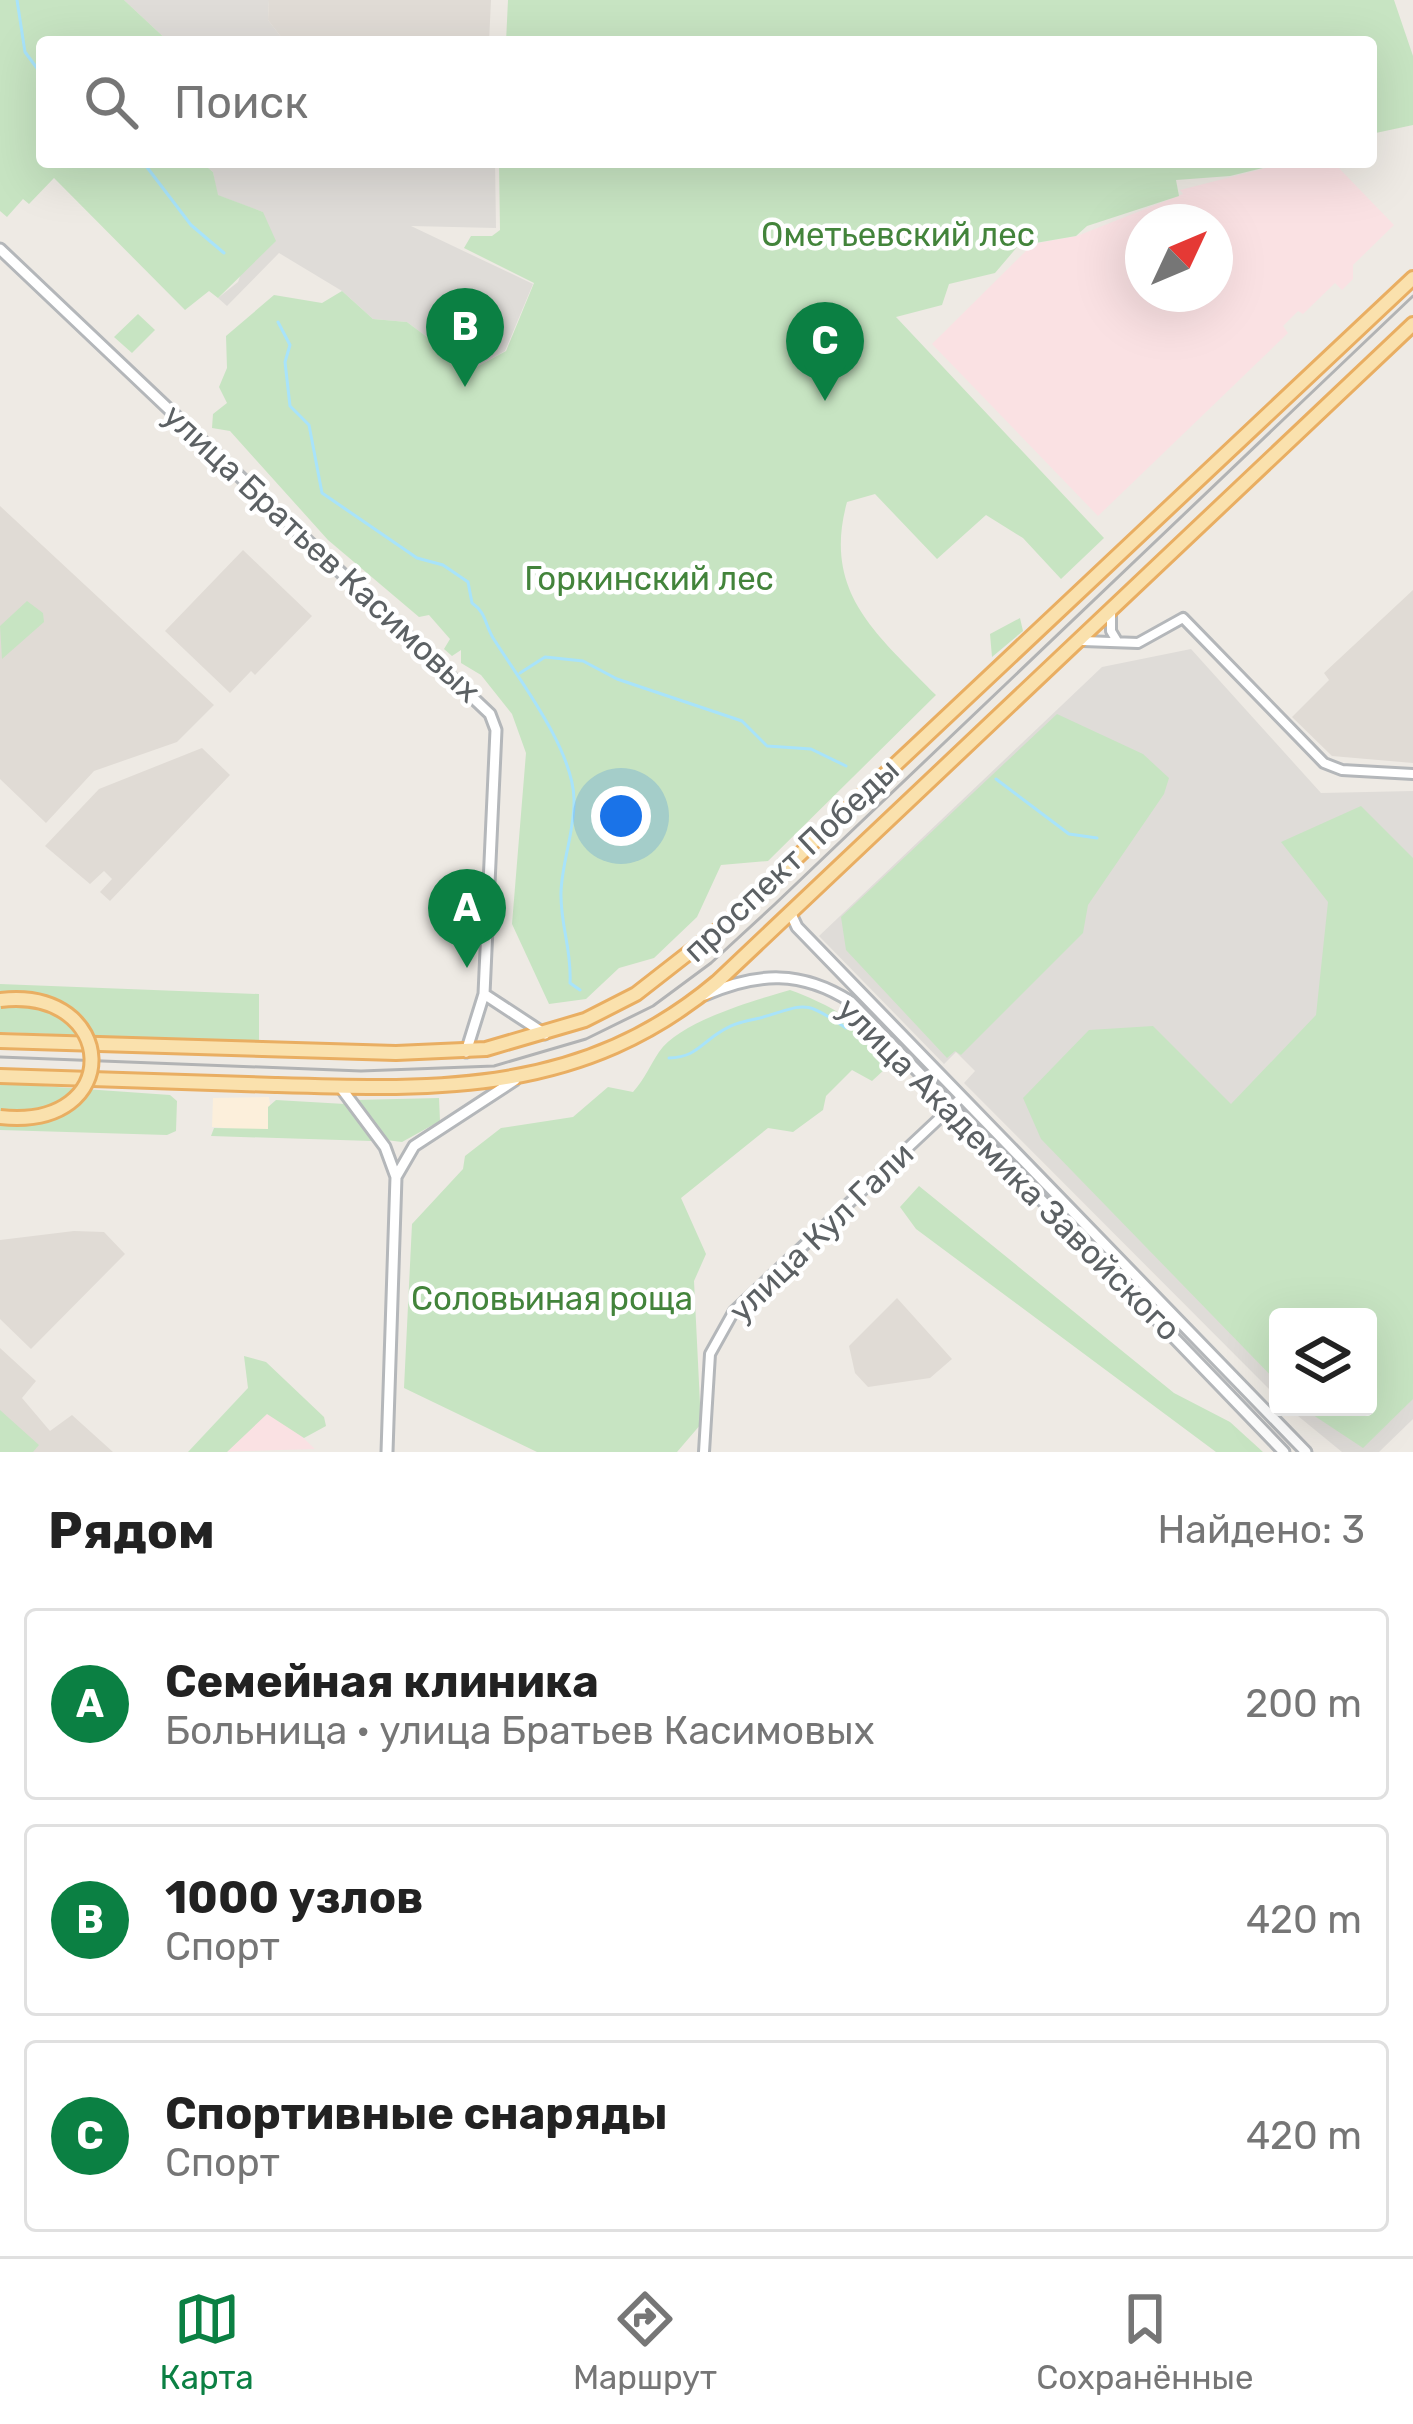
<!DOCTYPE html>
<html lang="ru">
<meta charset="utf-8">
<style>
body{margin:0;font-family:Rubik,sans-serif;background:#f6f6f6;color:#222}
.controls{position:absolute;right:36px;bottom:36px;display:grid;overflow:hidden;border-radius:12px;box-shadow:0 12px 48px #0002}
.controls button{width:108px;height:108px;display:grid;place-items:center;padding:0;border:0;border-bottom:3px solid #e0e0e0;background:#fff;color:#222;font:60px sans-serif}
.compass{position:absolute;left:1125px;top:204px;width:108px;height:108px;border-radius:50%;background:#fff;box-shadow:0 12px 48px #0002;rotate:46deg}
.you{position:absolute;left:621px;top:816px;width:42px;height:42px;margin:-30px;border:9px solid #fff;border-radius:50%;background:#1a73e8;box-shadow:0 0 0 18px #1a73e833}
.badge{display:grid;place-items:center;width:78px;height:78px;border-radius:50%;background:#0b8043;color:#fff;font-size:39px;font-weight:700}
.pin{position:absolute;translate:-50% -99px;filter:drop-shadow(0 3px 6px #0008)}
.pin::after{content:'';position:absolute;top:63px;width:42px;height:36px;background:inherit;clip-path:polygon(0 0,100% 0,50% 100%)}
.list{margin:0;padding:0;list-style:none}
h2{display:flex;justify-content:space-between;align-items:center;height:156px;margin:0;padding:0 48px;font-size:51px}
h2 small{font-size:39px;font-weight:400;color:#767676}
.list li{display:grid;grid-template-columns:78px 1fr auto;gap:36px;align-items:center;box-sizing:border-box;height:192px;margin:0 24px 24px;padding:0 24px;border:3px solid #e0e0e0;border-radius:12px}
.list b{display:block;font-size:45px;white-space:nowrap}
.list p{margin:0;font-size:39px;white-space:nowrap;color:#767676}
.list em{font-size:39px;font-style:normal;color:#767676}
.icon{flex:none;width:66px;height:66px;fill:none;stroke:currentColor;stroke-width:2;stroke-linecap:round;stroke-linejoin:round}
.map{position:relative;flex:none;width:1413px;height:1452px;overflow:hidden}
.search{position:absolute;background:#fff;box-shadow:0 12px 48px #0002;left:36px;right:36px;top:36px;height:132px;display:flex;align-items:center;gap:30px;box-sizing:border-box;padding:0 42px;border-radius:12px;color:#767676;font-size:45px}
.sheet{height:804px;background:#fff}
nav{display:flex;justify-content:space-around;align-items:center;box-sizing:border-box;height:168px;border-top:3px solid #e0e0e0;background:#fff;font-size:33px;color:#767676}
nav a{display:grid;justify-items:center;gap:6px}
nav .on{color:#0b8043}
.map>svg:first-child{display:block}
.commercial{fill:#fcefdb}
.industrial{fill:#dfdcd8}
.education{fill:#e0dbd5}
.medical{fill:#fae1e3;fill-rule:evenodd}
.green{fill:#c7e4c2}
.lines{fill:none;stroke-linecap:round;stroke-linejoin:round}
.stream{stroke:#a8e3fa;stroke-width:3}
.minor-casing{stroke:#b4b7ba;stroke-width:14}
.tertiary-casing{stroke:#b4b7ba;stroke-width:15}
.primary-casing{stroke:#e9ae62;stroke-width:18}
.minor{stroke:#fff;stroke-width:8}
.tertiary{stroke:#fff;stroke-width:9}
.primary{stroke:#fae1ad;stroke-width:12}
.tram{stroke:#b2b3b4;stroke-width:3}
.primary-bridge-casing{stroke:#e9ae62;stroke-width:18;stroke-linecap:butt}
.primary-bridge{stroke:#fae1ad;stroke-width:12}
.labels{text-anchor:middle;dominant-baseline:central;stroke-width:9;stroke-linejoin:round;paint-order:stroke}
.park-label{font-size:33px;fill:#43843b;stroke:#fff}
.street-label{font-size:33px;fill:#5c6164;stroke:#fff}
</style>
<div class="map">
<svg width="1413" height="1452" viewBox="0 0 1413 1452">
<rect width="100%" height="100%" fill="#eeeae4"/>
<path class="commercial" d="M269,1097L274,1132L212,1127L213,1098Z"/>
<path class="industrial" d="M124,0H269L268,20L285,42H169Z
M201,162H495L496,228L411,226L533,284L505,351L471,370L407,322L373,319L342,291L279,253L227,306L218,298L238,282L263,212L217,195L213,172Z
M1191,649L1321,793L1413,791V1419L1379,1452H1342L1287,1407H1368V1317H1278V1398L964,1083L975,1071L956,1052L944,1064L819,936L1102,667Z"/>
<path class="education" d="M269,0H491L489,42H285L268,20Z
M0,506L214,705L177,742L94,771L46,823L0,779Z
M243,550L312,616L255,675L251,671L230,693L165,631Z
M1413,590V763L1332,756L1292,717L1329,680L1324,673Z
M202,748L230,775L110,901L100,892L112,879L104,871L90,884L45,846L99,789Z
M74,1231L104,1232L125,1254L31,1349L0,1319V1240Z
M897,1298L952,1359L930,1378L868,1387L855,1373L849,1346Z
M0,1348L36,1381L22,1398L50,1431L72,1415L113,1452H0Z"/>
<path class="medical" d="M1290,162H1333L1394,225L1353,265V279L1342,290L1335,283L1303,314L1298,311L1283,326L1288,333L1098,516L932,344L1033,244L1077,236L1183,194L1180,190ZM1143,222H1215V294H1143Z
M263,1400L315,1449L213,1452Z"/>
<path class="green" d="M0,0H124L169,42H42V162H201L213,172L218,195L263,212L276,241L218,298L209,291L185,310L54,178L29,204L23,199L7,217L0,211Z
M508,0H1394L1413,56V125L1371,134V42H506Z
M499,162H1287L1230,176L1176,180L1179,196L1087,226L1076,236L1018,246L995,273L949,284L942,305L896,317L1104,538L1061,579L1023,538L986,515L937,559L875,494L847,502C822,593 877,634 936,695L768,861L721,865L697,917L654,958L619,968L586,999L549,1004L512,924L526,753L512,714L481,675L461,663V650L452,656L444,649L450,639L429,615L419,617L328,540L230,431L212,428L213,414L227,403L219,387L227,368L226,336L274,295L322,303L342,291L373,319L407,322L471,370L506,351L534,283L464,248L471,236H492L500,230Z
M138,314L155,330L132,353L114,337Z
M27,601L43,613L44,622L2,659L0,626Z
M1020,618L1023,631L992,657L990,634Z
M1057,714L1143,754L1169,778L1164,794L1088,905L1083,933L961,1055L955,1051L947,1058L846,950L841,917Z
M1361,806L1413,858V1399L1363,1448L1301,1407H1368V1317H1278V1383L1041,1139L1023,1098L1089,1030L1153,1026L1231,1104L1316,1015L1328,902L1281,842Z
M0,984L259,994V1042L0,1032Z
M790,990C823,1002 882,1029 885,1069L872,1081L852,1070L826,1096L823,1110L793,1132L768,1128L681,1198L706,1254L694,1281L701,1424L677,1452H537L404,1388L412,1224L463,1169L465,1156L501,1128L573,1117L608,1087L633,1092C645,1079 650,1065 659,1052C680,1021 756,1000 790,990Z
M0,1083L170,1095L177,1101L176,1131L167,1135L0,1130Z
M439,1098L440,1121L402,1142L386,1140L355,1100Z
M276,1100L345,1104L372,1141L211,1136L214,1128L268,1129V1107Z
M919,1186L1174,1393L1230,1422L1263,1452H1216L916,1229L900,1207Z
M244,1356L266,1362L324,1417L326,1426L304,1438L267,1414L227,1452H188L248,1388Z
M0,1410L39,1445L33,1452H0Z"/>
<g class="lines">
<path class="stream" d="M17,0L25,52L42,75
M143,162L191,225L224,253
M278,322L290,345L285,362L290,406L309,425L322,493L417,558L443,565L468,582L472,603C487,613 485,627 495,641C521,682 573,750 574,799C575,830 562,861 561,892C560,925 572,949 570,983L580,990
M520,673L545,657L583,661L617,679L742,721L767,746L811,749L846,766
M996,779L1069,834L1097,838
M669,1058C694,1057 698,1047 717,1034C733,1023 742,1022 760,1018C806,1005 802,998 846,1028"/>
<g class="minor-casing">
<path id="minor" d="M1111,611V631L1117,641
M1083,641L1138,643L1183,618L1324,763L1342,770L1413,774
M704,1452L710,1354L734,1311L961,1098"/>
</g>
<g class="tertiary-casing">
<path id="tertiary" d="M0,249L490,714L496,730L484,994L466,1052
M790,912L797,927L1306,1452
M484,994L545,1034
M705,995C757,972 802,970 851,1002L1284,1452
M341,1088L385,1147L396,1177L387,1452
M396,1177L414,1146L515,1080"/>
</g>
<g class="primary-casing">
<path id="primary" d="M0,1041L396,1053L486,1049L585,1020L636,994L727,923L1413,278
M0,1076C92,1079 183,1082 275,1085C439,1090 583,1095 717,982L1413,324"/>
</g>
<use href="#minor" class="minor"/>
<use href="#tertiary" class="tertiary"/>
<use href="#primary" class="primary"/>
<path class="tram" d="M0,1057L361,1071L494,1066L586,1039L653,1006L711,963L774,905L1413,296"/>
<g class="primary-bridge-casing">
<path id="primary-bridge" d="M0,1000C118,986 126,1131 0,1117"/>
</g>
<use href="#primary-bridge" class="primary-bridge"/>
</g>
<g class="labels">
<g class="park-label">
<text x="898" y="234">Ометьевский лес</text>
<text x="649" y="578">Горкинский лес</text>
<text x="552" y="1298">Соловьиная роща</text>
</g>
<g class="street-label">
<text transform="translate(322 553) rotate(43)">улица Братьев Касимовых</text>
<text transform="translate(791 860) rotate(-43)">проспект Победы</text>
<text transform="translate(1009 1169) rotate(45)">улица Академика Завойского</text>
<text transform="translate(821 1232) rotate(-44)">улица Кул Гали</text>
</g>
</g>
</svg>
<div class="controls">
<button><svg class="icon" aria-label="layers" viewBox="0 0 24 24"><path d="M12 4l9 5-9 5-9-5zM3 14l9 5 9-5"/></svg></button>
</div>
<svg class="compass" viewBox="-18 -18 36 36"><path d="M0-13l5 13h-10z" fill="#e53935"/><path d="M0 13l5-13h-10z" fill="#767676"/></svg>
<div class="you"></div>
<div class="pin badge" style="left:467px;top:968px">A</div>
<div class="pin badge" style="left:465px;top:387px">B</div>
<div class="pin badge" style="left:825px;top:401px">C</div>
<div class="search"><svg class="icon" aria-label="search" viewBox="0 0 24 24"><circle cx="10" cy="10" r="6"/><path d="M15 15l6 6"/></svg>Поиск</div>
</div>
<section class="sheet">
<h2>Рядом<small>Найдено: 3</small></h2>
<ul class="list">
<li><span class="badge">A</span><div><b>Семейная клиника</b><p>Больница · улица Братьев Касимовых</p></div><em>200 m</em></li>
<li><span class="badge">B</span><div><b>1000 узлов</b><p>Спорт</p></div><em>420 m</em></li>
<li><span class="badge">C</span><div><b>Спортивные снаряды</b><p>Спорт</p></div><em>420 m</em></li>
</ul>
</section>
<nav>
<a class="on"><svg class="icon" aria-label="map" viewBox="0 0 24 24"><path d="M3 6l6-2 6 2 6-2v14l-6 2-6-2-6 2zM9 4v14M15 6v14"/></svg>Карта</a>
<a><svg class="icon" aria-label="directions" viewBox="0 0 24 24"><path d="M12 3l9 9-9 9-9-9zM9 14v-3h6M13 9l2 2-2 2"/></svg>Маршрут</a>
<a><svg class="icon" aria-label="saved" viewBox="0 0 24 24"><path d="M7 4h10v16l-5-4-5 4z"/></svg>Сохранённые</a>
</nav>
